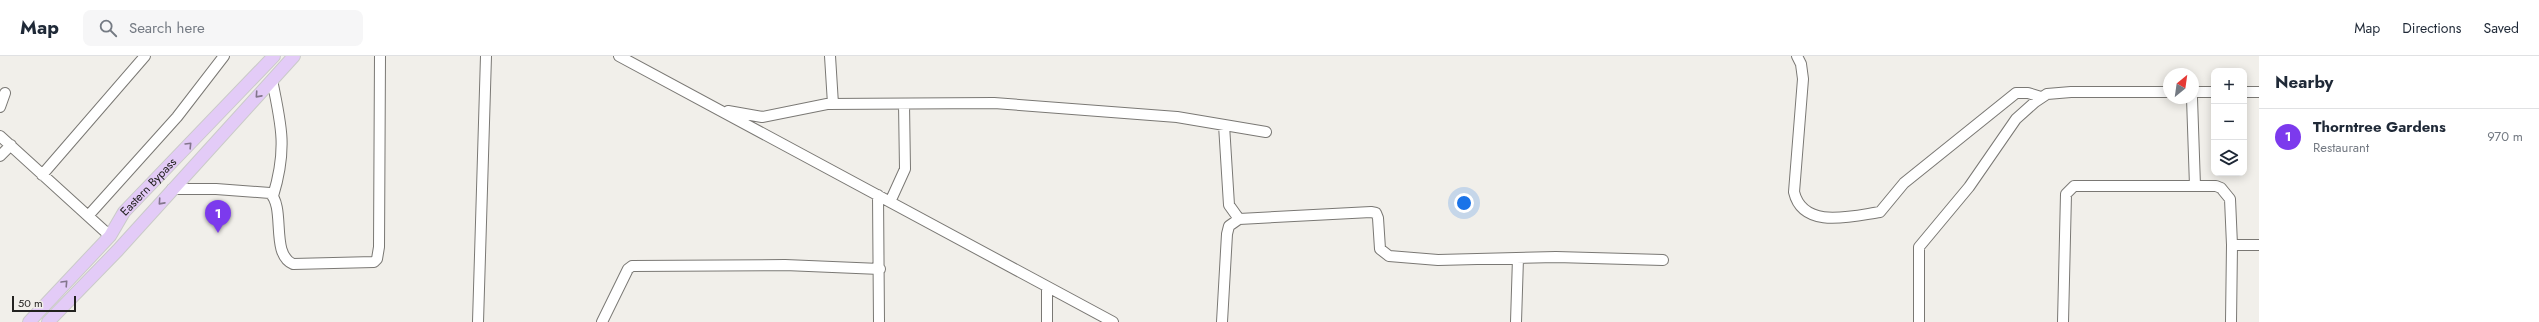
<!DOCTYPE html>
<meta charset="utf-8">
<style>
body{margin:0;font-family:Jost,sans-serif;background:#f6f6f7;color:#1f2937}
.controls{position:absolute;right:12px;top:12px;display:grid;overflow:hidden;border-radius:8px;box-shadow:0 2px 10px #0003}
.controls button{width:36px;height:36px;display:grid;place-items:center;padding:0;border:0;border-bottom:1px solid #e0e1e3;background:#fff;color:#1f2937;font:20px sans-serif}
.compass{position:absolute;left:2163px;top:12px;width:36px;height:36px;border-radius:50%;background:#fff;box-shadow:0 2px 10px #0003;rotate:29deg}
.scale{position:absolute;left:12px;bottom:10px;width:64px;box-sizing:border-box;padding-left:4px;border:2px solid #232220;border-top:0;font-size:11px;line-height:14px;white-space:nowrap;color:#232220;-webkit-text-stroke:3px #f1efea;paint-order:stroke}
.you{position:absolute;left:1464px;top:147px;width:14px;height:14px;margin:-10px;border:3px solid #fff;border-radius:50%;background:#1a73e8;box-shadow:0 0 0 6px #1a73e833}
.badge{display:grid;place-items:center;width:26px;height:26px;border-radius:50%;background:#7c3aed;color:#fff;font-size:13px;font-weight:700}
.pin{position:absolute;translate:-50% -33px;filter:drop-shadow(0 1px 2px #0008)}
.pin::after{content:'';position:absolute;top:21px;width:14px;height:12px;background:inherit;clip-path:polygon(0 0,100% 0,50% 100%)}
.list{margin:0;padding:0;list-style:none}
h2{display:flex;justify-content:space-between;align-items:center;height:52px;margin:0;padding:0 16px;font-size:17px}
h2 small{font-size:13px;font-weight:400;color:#747a83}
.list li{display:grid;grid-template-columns:26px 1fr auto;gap:12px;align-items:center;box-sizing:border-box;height:56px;padding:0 16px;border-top:1px solid #e0e1e3}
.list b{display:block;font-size:15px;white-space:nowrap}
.list p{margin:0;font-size:13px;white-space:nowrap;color:#747a83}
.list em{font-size:13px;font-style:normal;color:#747a83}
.icon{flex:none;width:22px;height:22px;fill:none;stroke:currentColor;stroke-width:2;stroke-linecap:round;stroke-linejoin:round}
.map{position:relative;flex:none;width:2259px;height:266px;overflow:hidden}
header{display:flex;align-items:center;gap:24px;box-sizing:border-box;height:56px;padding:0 20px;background:#fff;border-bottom:1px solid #e0e1e3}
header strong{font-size:19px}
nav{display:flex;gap:22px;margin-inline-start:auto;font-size:14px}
.search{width:280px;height:36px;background:#f6f6f7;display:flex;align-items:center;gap:10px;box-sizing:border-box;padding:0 14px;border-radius:8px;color:#747a83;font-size:15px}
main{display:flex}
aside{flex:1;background:#fff}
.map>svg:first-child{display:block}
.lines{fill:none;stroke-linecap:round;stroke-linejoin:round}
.minor-casing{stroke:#7a7874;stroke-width:12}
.major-casing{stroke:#cacac9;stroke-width:14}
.minor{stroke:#fff;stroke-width:10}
.major{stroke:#e3cbf7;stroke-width:12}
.oneway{stroke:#83768c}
.labels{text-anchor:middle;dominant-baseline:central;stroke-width:4;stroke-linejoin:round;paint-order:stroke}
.street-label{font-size:12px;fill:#232220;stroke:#f1efea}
</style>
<header>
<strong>Map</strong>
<div class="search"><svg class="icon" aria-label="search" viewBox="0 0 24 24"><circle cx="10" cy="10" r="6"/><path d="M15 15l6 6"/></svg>Search here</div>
<nav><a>Map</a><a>Directions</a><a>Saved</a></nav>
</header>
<main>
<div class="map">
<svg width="2259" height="266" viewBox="0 0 2259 266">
<rect width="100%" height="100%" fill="#f1efea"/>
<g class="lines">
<g class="minor-casing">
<path id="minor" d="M619,0L1113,266
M830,0L833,48
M1797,0L1801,8L1803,23L1794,136C1803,174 1852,160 1880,156L1904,127L2016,37H2028L2041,41
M272,24C282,71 287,94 273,140
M2193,36H2214
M2244,36H2259
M2192,42L2195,130
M0,51L5,37
M728,55L762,61L827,48L994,47L1177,61L1266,76
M1224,69L1229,149L1239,163
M0,80L110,180
M0,100L11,89
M42,119L145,0
M172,133H216L270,137C286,152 270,198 293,208L374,206L377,203L379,191L380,0
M878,139L879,266
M890,146L905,113L904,48
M88,160L177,61L224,0
M2232,189H2259
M1047,231V266
M478,266L486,0
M602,266L628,213L632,210L785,209L880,213
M1222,266L1227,178L1229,170L1239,163L1371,156L1376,157L1378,162L1380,193L1389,200L1438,204L1556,201L1663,204
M1516,266L1518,202
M1919,266V191L1969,131L2016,63L2035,46L2047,38L2071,36H2169
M2063,266L2066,138L2074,130H2216L2221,132L2230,143L2232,189L2231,266"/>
</g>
<g class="major-casing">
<g id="major">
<path id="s1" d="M29,266L110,180L124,156L274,0"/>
<path d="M48,266L118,194L294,0"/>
</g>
</g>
<use href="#minor" class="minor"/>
<use href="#major" class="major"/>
</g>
<defs><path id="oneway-chevron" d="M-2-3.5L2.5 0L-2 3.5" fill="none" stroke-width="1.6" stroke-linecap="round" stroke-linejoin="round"/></defs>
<g class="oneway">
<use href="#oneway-chevron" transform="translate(258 39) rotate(132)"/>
<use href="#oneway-chevron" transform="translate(189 89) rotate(-46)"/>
<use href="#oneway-chevron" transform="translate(161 146) rotate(132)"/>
<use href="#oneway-chevron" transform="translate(65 227) rotate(-47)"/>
</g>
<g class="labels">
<g class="street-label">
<text stroke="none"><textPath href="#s1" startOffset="181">Eastern Bypass</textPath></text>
</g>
</g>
</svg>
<div class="controls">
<button>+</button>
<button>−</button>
<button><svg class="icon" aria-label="layers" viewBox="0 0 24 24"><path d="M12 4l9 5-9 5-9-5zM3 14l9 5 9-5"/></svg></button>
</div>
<svg class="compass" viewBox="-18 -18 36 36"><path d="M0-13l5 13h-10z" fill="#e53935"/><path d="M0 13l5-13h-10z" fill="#747a83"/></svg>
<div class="scale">50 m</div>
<div class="you"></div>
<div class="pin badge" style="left:218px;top:177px">1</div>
</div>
<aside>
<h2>Nearby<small></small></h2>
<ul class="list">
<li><span class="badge">1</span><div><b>Thorntree Gardens</b><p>Restaurant</p></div><em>970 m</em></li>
</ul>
</aside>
</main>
